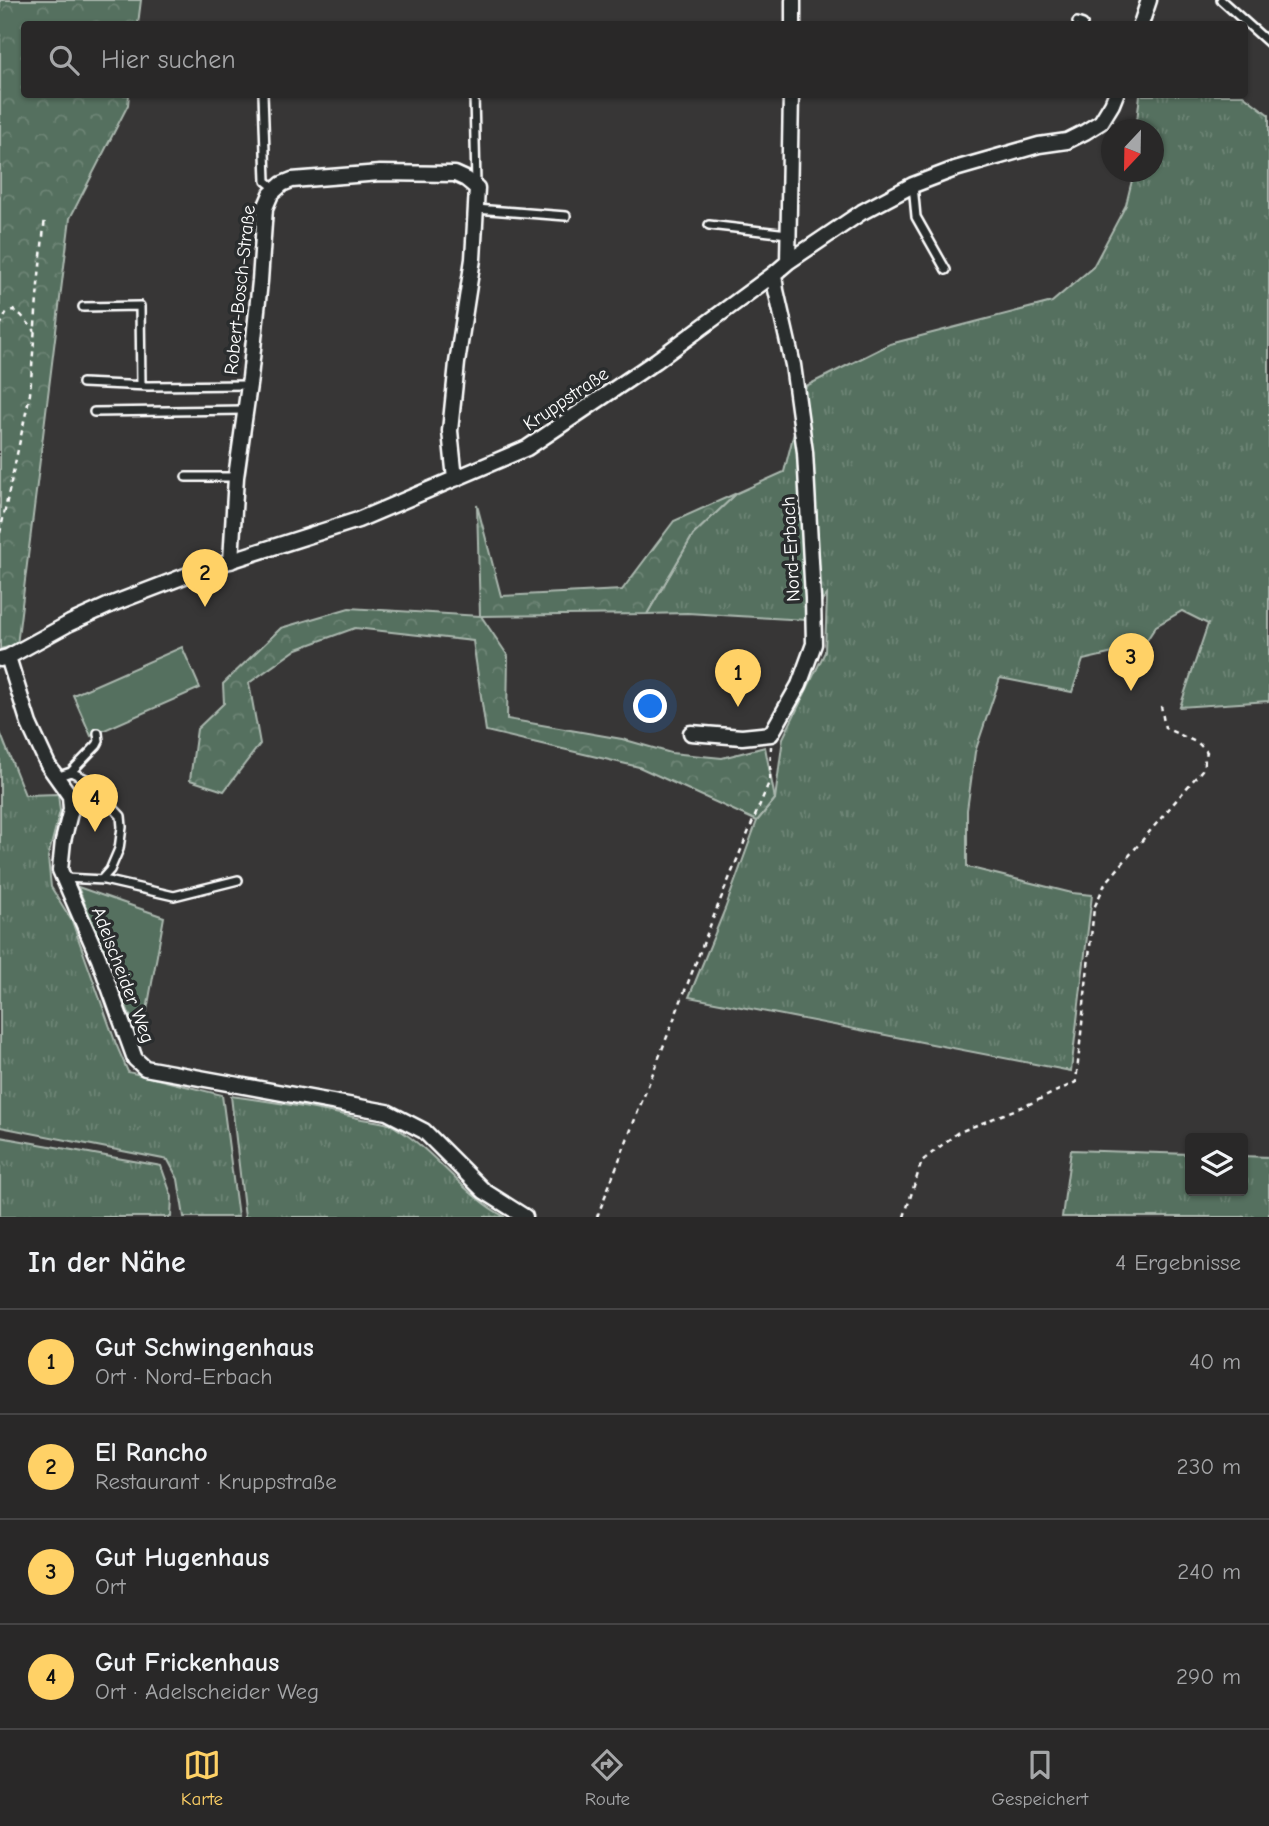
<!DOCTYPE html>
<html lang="de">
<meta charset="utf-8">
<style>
body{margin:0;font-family:"Comic Neue",sans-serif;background:#353434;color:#f1f3f6}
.controls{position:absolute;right:21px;bottom:21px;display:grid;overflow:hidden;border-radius:7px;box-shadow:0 2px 5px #0004}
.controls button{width:63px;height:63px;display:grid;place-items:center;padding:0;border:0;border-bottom:2px solid #454445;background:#292828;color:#f1f3f6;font:35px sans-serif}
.compass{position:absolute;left:1101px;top:119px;width:63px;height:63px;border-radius:50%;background:#292828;box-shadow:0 2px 5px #0004;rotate:202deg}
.you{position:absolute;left:651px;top:707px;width:24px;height:24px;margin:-18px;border:5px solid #fff;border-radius:50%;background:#1a73e8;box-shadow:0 0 0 10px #1a73e833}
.badge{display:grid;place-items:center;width:46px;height:46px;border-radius:50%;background:#ffd166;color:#111;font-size:23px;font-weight:700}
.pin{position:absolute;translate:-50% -58px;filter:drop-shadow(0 2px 4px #0008)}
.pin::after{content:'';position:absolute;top:37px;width:24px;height:21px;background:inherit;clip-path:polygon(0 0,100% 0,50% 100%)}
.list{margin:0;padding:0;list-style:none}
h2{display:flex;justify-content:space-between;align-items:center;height:91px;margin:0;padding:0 28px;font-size:30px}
h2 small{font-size:23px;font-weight:400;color:#a5a6a8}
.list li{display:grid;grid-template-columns:46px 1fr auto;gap:21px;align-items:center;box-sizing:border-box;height:105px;padding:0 28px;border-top:2px solid #454445}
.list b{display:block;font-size:26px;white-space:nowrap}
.list p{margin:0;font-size:23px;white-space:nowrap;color:#a5a6a8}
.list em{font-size:23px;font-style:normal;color:#a5a6a8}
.icon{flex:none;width:38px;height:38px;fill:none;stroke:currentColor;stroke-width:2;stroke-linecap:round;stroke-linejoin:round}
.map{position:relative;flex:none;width:1269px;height:1217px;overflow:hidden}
.search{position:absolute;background:#292828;box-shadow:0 2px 5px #0004;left:21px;right:21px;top:21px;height:77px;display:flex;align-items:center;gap:18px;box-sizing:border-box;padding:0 24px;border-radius:7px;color:#a5a6a8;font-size:26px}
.sheet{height:511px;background:#292828}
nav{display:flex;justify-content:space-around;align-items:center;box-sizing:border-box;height:98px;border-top:2px solid #454445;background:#292828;font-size:19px;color:#a5a6a8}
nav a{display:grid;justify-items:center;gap:4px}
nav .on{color:#ffd166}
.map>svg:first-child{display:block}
.grass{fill:url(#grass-tufts);stroke:#aab7ae;stroke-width:2}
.forest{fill:url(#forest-crowns);stroke:#aab7ae;stroke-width:2}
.green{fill:#546f5e;stroke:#aab7ae;stroke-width:2}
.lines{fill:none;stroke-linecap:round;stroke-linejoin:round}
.lane-casing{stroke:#fff;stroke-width:12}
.street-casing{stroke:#fff;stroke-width:19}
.path{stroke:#fff;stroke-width:2.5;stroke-dasharray:5 5;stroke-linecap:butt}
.lane{stroke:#2a2d2e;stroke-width:7}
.street{stroke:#2a2d2e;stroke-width:14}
.labels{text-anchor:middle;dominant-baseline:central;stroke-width:7;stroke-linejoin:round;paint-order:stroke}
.street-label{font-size:19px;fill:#fff;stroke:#2a2d2e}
</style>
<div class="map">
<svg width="1269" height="1217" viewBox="0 0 1269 1217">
<defs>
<pattern id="grass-tufts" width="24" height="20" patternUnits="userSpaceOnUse" patternTransform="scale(1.75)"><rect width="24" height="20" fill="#546f5e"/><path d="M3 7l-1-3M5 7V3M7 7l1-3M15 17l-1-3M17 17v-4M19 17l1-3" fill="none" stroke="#6e8576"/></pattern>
<pattern id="forest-crowns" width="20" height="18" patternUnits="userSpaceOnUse" patternTransform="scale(1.75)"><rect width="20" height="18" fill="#546f5e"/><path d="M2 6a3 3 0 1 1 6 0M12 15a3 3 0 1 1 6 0" fill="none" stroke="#6e8576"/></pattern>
</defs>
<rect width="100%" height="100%" fill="#373636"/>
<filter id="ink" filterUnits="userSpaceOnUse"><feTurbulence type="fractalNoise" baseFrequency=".0143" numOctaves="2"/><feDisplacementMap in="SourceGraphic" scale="14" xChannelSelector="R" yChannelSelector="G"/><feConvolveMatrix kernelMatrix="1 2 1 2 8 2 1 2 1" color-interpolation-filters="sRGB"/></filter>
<g filter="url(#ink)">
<path class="grass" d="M1140,95H1243L1269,115V701L1180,707L1208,624L1182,611L1156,626L1143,646L1083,660L1072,692L1000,678L975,752L967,810V867L1072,893L1092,895L1071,1071L689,997L725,909L757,821L775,799L783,738L825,652L827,595L807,620L687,613L647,614L693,535L737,493L784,472L806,386L890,344L1052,302L1093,267L1126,205L1134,172H1154V130L1136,129Z
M0,732L25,795L58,794L60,811L48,857L51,887L72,921L116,1044L128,1072L222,1095L238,1217H184L178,1179L168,1160L0,1127Z
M231,1096C275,1102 319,1109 362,1119C374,1121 389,1122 398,1129C438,1154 463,1195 505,1217H245Z
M0,1137L161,1166L172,1197L171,1217H0Z
M1071,1150L1190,1154V1191H1243V1156L1269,1157V1217H1062Z"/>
<path class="forest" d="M0,0H141L138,24H24V94L129,95L128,105L70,218L17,645L0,649Z
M737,493L693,535L647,614L481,616L508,656L507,719L622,739L671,753L722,758L765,747L775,799L757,821L639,767L486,731L473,641L355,628L297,649L249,683L260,744L224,791L190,780L197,729L224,703L223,684L281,628L349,608L480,616L477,505L501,596L622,590L674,521Z"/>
<path class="green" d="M182,647L200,688L91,736L73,695Z
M78,887L164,917L141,1043Z"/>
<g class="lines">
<g class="lane-casing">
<path id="lane" d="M1221,0L1269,43
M1077,22L1083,24
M263,94L266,181L276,189
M474,94L476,185
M913,185L916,217L946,270
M476,209L566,216
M709,225L788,234
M83,307L140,306L141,385
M82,383L148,386L249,385
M94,412L245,410
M186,477H235
M71,772L97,745L99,741L98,733
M56,777L71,772L86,779L121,816L122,827L119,849L110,870L101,880
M64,878L104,880L174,896L238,880"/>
</g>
<g class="street-casing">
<path id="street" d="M793,24V0
M1141,24L1149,0
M788,262L791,94
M231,561L236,477L250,378L260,281L265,208L271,194L282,184L292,180L380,173L455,174L466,179L477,188L473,259L457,363L450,431L455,479
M8,657L29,724L48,765L70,796L71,809L63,841L60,870L99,959L135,1059L145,1068L387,1112L424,1131L484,1191L525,1217
M0,659L8,657L70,623L112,604L198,571L358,520L527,448L656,361L774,274L788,262L862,212L913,185L955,169L1039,145L1067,141L1085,132L1101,122L1112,104L1116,94
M691,733L742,737L771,734L799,685L814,644L813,598L805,452L793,365L776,290L774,274"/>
</g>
<path class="path" d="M0,326L7,312L13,310L21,315L35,331
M0,533L30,394L38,285L45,217
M597,1217L717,908L770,780L771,746
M904,1217L922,1161L957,1133L1034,1102L1076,1082L1094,908L1105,884L1202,770L1207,752L1198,743L1165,728L1161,706"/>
<use href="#lane" class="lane"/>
<use href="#street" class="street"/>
</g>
</g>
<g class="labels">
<g class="street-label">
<text transform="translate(240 290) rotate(-84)">Robert-Bosch-Straße</text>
<text transform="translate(566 399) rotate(-34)">Kruppstraße</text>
<text transform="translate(791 549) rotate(-93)">Nord-Erbach</text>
<text transform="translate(123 975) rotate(69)">Adelscheider Weg</text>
</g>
</g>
</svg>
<div class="controls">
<button><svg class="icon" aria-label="layers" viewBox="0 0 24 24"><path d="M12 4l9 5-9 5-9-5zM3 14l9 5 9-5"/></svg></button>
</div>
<svg class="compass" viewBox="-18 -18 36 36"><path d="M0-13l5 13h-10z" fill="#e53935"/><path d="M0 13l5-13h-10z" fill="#a5a6a8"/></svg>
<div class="you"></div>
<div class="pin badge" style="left:738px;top:707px">1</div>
<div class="pin badge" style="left:205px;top:607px">2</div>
<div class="pin badge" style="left:1131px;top:691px">3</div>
<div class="pin badge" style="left:95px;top:832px">4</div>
<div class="search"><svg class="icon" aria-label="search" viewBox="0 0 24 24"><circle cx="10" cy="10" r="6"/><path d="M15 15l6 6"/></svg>Hier suchen</div>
</div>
<section class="sheet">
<h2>In der Nähe<small>4 Ergebnisse</small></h2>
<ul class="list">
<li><span class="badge">1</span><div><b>Gut Schwingenhaus</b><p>Ort · Nord-Erbach</p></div><em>40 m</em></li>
<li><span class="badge">2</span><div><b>El Rancho</b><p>Restaurant · Kruppstraße</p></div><em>230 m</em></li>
<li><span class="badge">3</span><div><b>Gut Hugenhaus</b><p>Ort</p></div><em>240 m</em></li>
<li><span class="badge">4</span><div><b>Gut Frickenhaus</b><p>Ort · Adelscheider Weg</p></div><em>290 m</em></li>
</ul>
</section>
<nav>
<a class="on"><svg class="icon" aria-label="map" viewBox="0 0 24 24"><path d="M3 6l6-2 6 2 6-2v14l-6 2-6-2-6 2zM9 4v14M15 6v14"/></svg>Karte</a>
<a><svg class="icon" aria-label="directions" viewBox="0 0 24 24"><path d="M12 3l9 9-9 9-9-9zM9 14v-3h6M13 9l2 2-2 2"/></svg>Route</a>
<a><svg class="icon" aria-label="saved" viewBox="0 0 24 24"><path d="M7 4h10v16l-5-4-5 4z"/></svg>Gespeichert</a>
</nav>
